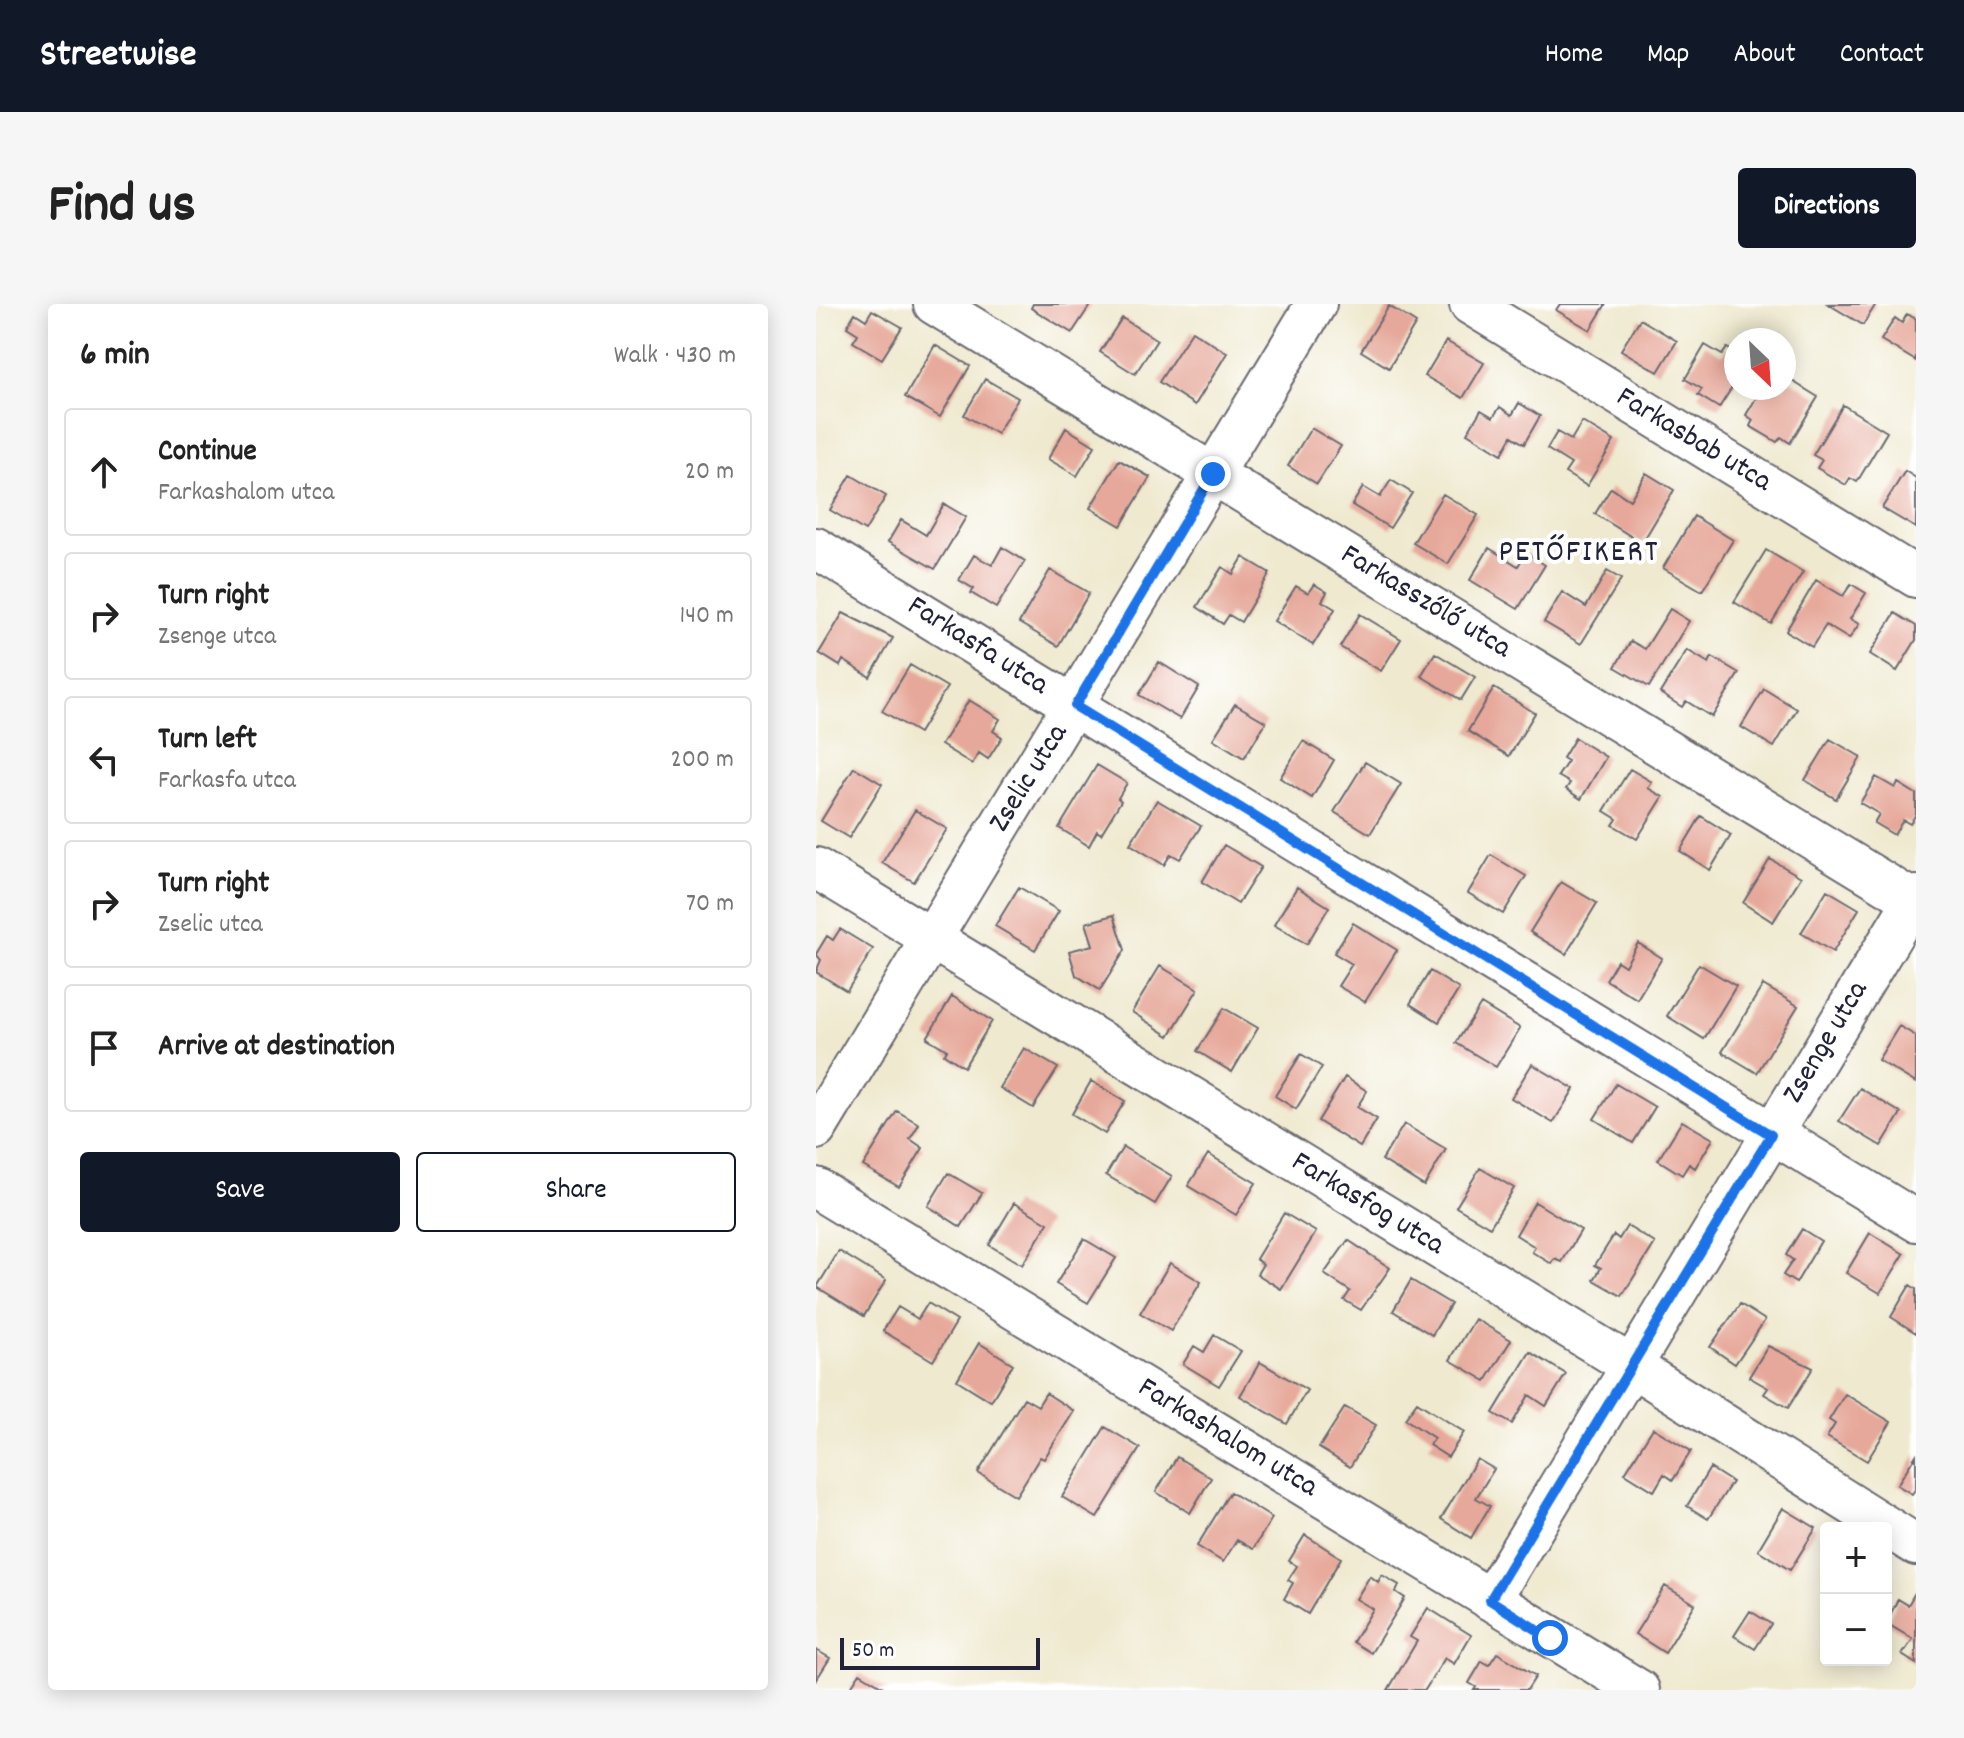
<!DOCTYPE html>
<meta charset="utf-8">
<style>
body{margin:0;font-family:Dekko,sans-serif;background:#f6f6f6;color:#222}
.controls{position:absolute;right:24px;bottom:24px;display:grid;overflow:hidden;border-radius:8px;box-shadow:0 4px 20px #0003}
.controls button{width:72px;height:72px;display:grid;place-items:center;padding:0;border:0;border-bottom:2px solid #e0e0e0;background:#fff;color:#222;font:40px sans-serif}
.compass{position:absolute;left:908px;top:24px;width:72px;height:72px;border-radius:50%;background:#fff;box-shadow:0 4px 20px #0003;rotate:155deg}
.scale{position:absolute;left:24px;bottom:20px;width:200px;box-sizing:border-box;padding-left:8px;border:4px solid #22223b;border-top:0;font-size:22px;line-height:28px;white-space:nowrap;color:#22223b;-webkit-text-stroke:6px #fff;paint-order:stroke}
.stop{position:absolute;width:24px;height:24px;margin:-18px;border:6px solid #1a73e8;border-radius:50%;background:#fff}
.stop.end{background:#1a73e8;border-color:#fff;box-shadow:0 2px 8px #0008}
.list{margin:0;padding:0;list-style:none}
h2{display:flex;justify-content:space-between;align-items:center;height:104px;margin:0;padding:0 32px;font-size:34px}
h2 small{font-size:26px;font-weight:400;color:#767676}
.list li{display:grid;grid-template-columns:52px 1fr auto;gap:24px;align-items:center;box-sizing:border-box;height:128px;margin:0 16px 16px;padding:0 16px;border:2px solid #e0e0e0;border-radius:8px}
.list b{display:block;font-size:30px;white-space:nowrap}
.list p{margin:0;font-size:26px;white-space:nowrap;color:#767676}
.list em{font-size:26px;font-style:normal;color:#767676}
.actions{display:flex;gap:16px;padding:24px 32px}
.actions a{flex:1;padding:18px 0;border:2px solid #111827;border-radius:8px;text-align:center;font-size:28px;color:#111827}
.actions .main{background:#111827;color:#fff}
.icon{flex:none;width:44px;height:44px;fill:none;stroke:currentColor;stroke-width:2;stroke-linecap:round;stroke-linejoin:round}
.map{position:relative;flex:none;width:1100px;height:1386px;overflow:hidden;border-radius:8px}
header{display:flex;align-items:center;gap:48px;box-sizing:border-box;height:112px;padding:0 40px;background:#111827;color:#fff}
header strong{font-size:38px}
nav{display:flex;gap:44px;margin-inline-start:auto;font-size:28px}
.intro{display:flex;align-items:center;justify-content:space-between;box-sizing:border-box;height:192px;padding:0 48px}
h1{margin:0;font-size:56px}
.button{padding:20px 36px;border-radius:8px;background:#111827;color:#fff;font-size:28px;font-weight:700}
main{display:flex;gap:48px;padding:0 48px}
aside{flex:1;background:#fff;border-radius:8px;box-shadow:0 4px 20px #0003}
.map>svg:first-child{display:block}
.building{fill:#e6a89a}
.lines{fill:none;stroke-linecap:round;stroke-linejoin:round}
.minor-casing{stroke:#6a686f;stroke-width:44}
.minor{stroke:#fff;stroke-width:40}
.route{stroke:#1a73e8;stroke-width:10}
.labels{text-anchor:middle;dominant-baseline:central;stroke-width:8;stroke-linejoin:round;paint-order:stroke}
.street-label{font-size:30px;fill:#22223b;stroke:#fff}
.neighbourhood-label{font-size:32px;letter-spacing:2px;fill:#22223b;stroke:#fff}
</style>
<header>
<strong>Streetwise</strong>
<nav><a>Home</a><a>Map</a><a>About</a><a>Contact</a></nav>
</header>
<div class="intro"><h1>Find us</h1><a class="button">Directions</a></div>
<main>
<aside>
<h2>6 min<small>Walk · 430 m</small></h2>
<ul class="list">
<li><svg class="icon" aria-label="ahead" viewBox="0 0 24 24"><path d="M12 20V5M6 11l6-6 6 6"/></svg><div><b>Continue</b><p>Farkashalom utca</p></div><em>20 m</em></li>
<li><svg class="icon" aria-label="right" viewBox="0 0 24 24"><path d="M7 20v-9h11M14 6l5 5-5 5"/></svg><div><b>Turn right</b><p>Zsenge utca</p></div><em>140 m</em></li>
<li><svg class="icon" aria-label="left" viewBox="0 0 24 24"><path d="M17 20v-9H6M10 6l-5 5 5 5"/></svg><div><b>Turn left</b><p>Farkasfa utca</p></div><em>200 m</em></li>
<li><svg class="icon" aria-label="right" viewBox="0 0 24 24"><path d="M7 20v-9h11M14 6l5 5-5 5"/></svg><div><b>Turn right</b><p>Zselic utca</p></div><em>70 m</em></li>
<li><svg class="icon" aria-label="arrive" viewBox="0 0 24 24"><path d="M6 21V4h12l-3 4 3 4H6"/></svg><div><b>Arrive at destination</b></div></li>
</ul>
<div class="actions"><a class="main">Save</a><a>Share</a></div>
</aside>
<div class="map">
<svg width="1100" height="1386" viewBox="0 0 1100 1386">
<rect width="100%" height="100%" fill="#fff"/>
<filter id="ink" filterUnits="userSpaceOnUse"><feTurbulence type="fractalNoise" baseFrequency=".0125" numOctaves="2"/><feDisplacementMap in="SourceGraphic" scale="16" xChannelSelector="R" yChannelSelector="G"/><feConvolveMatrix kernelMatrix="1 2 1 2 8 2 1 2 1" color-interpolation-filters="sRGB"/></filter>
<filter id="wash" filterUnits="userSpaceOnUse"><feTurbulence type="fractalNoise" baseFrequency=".006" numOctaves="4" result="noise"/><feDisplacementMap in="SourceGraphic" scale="32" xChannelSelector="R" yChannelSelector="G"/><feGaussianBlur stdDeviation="1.8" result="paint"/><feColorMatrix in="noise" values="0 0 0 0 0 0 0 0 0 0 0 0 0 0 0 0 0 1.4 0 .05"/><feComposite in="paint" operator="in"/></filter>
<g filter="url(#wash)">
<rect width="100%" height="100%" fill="#efe9cf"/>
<g id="blocks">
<path class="building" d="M217,0H275L256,29L215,4Z
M744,0H790L774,26L740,6Z
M1012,0H1060L1047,21Z
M573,2L600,19L573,64L545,47Z
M56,6L86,23L66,55L37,38L42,30L31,23L39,9L50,16Z
M1091,10L1100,15V57L1065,36L1079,14L1086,19Z
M306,14L341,36L319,70L284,48Z
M824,15L861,37L842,68L805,46Z
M376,27L411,49L379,101L343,78Z
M630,37L668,59L647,94L609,72Z
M119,41L154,62L124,113L89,93Z
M889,41L906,51L911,44L920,49V77L903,104L882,91L886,85L869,75Z
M968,72L1002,93L974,139L965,133L961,138L934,122L937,116L930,111L946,84H968Z
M169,75L202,94L181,130L148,111Z
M703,99L724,112L708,140L696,132L686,150L651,129L665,106L677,113L684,103L696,111Z
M1027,101L1071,128L1041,178L1034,174L1030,181L1001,164L1006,156L997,151Z
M766,118L798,137L771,182L749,169L755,160L731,145L741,128L755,136Z
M250,124L279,142L261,172L232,155Z
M495,124L525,142L501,180L472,162Z
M303,156L334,173L305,222L274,204Z
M1089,167L1100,174V224L1066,204Z
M830,169L858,186L826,239L779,210L795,184L814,196Z
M35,171L70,192L49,227L14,206Z
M575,176L596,189L574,224L536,201L547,183L564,193Z
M627,190L662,211L632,260L597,239Z
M128,200L150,213L119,265L72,238L85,216L110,231Z
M878,212L917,236L886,287L847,264Z
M186,243L209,257L180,304L155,289L158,285L143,276L158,251L176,261Z
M673,244L702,262L710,249L729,261L702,305L654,276Z
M950,246L987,268L955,320L918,298Z
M427,253L454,269L425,318L413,311L407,320L381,303L406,263L417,270Z
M234,266L273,289L242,342L203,319Z
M791,267L805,275L765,340L728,318L746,288L770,303Z
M1000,276L1027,292L1035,280L1050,289L1034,315L1043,320L1033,335L1010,321L996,343L970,327Z
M498,280L511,288L506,297L519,305L497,341L458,317L480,282L492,289Z
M854,305L873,317L833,383L799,363L815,337L829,345Z
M27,309L77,334L54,373L27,356L24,362L3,349Z
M1079,309L1100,322V336L1081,367L1054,350Z
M544,310L585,335L565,367L524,343Z
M871,346L893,359L896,353L923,369L896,413L870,397L866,403L844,389Z
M619,349L659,373L645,396L605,372Z
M343,358L383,383L364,415L323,391Z
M94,361L131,383L103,429L66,407Z
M678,384L719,409L693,452L652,427Z
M948,385L981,405L958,443L925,423Z
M153,396L184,415L177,427L186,433L172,455L163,449L156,460L125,441Z
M419,400L450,418L428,454L397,435Z
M759,434L790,453L765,495L750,485L754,479L742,472L752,457L747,454Z
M1014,435L1045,453L1020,495L989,476Z
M487,437L518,456L496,494L464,474Z
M549,458L585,480L554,530L518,508Z
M281,461L311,479L302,494L305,497L285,530L281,527L273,542L243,524Z
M38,463L66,480L33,534L5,517Z
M814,465L836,478L832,484L847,493L821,535L797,521L801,515L788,507Z
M1060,473L1079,484L1082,479L1100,490V510L1094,520L1087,516L1078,531L1058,519L1063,510L1044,499Z
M341,496L385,522L364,555L355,550L348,561L314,540Z
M99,506L131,525L98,578L66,559Z
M885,512L915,531L894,566L864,547Z
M408,541L445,563L422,600L386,578Z
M675,551L710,572L687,610L652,589Z
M954,555L985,573L957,618L927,599Z
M745,578L781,599L750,650L714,628Z
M203,583L243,607L219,646L179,622Z
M481,583L513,603L491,640L458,621Z
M1011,586L1043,605L1017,648L985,629Z
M298,611L309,646L284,686L260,671L253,647L277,641L270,619Z
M537,619L581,646L549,698L522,682L536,660L518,649Z
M24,625L57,645L31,687L0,668L5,656L0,650L11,632L17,636Z
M822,639L846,654L821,695L790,676L801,657L809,662Z
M883,660L920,682L888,735L851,712Z
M344,662L382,685L353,732L316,708Z
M614,667L643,685L623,718L594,700Z
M947,681L982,702L941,769L906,748Z
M136,692L176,717L148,763L128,750L131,746L111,734Z
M665,700L704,724L680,763L640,739Z
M408,704L442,724L416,768L381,747Z
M1083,722L1100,732V779L1062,756Z
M208,744L242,764L217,804L184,784Z
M485,750L506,763L480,805L459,792Z
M716,760L758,785L737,819L695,794Z
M529,773L551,787L541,803L561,815L544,843L502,817Z
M275,777L309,797L289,830L256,810Z
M800,780L839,803L817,839L778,815Z
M1044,784L1085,809L1065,842L1023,817Z
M81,807L103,820L94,835L107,844L83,883L47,862Z
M866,817L897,835L879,864L873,860L866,871L842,856Z
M588,820L630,845L608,882L566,856Z
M307,843L356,872L339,900L290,871Z
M392,850L440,879L420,911L372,882Z
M664,864L698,884L674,923L640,903Z
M132,869L166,889L145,923L112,902Z
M719,898L765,926L746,958L739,955L736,960L716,948L719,943L700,931Z
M198,899L232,919L206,961L173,941Z
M468,909L500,928L465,985L441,970L447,960L440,955Z
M811,922L839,939L806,992L778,976L785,964L779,961L798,931L803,935Z
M986,925L1005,937L980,979L967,971L977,956L970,951Z
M1054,929L1088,950L1064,989L1030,969Z
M268,935L300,954L272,999L240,980Z
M532,936L574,964L545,1006L528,996L534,987L508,970Z
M23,947L70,976L48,1012L1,983Z
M354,959L385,978L355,1027L324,1009Z
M595,976L635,1000L616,1031L577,1007Z
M1094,981L1100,985V1029L1075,1013Z
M112,999L141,1017L117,1057L67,1027L82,1003L102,1015Z
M924,1000L949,1016L919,1060L894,1043Z
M659,1015L695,1036L670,1077L634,1056Z
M398,1031L425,1047L403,1082L367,1060L378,1042L388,1048Z
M163,1039L197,1060L175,1097L141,1076Z
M952,1042L997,1064L972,1104L948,1090L952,1084L933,1073Z
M714,1048L750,1070L730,1102L713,1091L696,1120L677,1109Z
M444,1058L491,1086L471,1120L424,1092Z
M230,1089L258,1107L228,1155L224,1153L200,1192L162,1169L208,1094L222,1102Z
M1029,1090L1075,1118L1051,1157L1011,1133L1019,1120L1013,1116Z
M601,1098L648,1128L632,1153L613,1141L618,1134L589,1115Z
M529,1103L560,1121L534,1163L503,1144Z
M289,1123L324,1144L281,1214L246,1193Z
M837,1124L875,1147L857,1176L848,1170L838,1187L809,1169Z
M1100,1151V1184L1096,1190L1081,1181Z
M361,1153L395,1174L374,1209L340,1188Z
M661,1155L678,1165L660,1194L674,1202L655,1234L625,1215Z
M894,1164L916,1178L892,1215L871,1202Z
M414,1188L456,1214L437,1245L421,1236L407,1258L381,1242Z
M967,1204L1000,1224L974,1266L942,1246Z
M489,1231L525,1254L492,1310L468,1295L477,1279L472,1276L481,1262L473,1257Z
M566,1271L583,1281L580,1288L589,1294L555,1349L537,1338L557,1305L540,1295L554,1272L562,1278Z
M849,1282L879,1300L849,1349L819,1330Z
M1100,1287V1360L1086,1351L1097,1335L1070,1319L1082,1295L1092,1301Z
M612,1304L655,1331L638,1360L629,1354L609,1386H572L601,1337L594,1333Z
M934,1307L955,1320L939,1345L918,1332Z
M0,1346L14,1354L0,1376Z
M681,1349L720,1372L711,1386H658L660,1383L653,1379L666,1357L673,1361Z
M44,1369L72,1386H33Z"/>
</g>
</g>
<g filter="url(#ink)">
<use href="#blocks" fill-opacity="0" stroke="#6a686f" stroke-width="2"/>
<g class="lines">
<g class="minor-casing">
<path id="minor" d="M118,0L1100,598
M654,0L1100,273
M0,244L1100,917
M0,564L814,1061L1100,1241
M0,825L500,0
M0,884L823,1386
M674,1296L1100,592"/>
</g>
<use href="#minor" class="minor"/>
</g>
</g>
<g class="lines" filter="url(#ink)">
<path class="route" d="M397,170L259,402L955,831L674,1296L734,1334"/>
</g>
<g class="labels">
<g class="street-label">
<text transform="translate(877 137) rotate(31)">Farkasbab utca</text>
<text transform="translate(609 299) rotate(31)">Farkasszőlő utca</text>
<text transform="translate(161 343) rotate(32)">Farkasfa utca</text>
<text transform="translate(214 475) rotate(-58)">Zselic utca</text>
<text transform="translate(1011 739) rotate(-59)">Zsenge utca</text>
<text transform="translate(551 901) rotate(31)">Farkasfog utca</text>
<text transform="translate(411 1135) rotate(31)">Farkashalom utca</text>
</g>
<g class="neighbourhood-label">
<text x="763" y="250">PETŐFIKERT</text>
</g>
</g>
</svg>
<div class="controls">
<button>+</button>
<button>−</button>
</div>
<svg class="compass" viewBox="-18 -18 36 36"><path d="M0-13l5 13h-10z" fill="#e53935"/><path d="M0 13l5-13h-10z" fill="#767676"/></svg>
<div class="scale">50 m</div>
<div class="stop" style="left:734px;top:1334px"></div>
<div class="stop end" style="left:397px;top:170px"></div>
</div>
</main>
